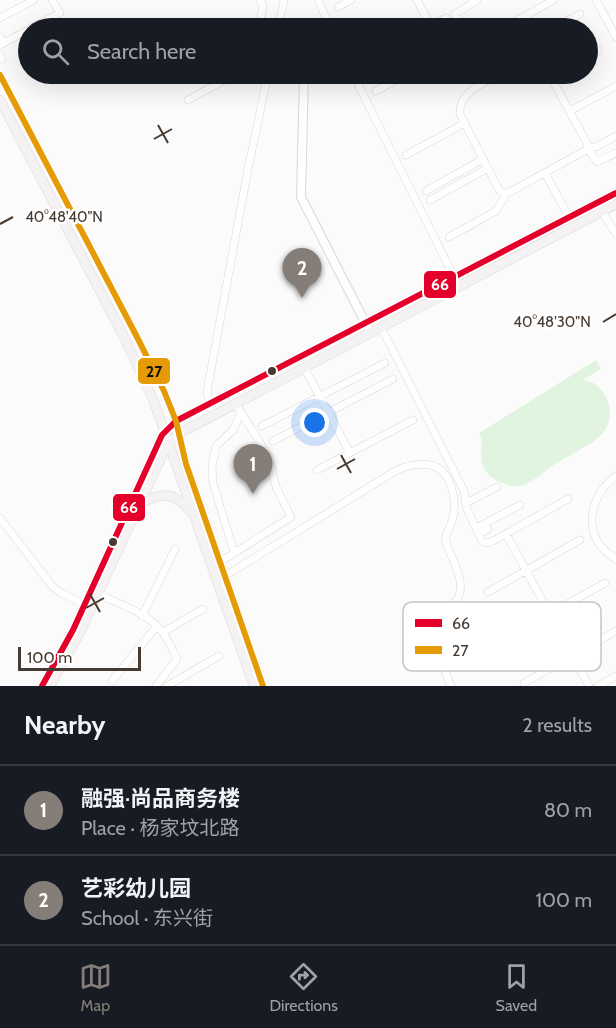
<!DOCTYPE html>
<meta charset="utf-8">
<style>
body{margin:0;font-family:Cabin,"Noto Sans SC",sans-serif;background:#242831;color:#f1f3f6}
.scale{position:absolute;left:18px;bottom:15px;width:123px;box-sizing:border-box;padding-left:6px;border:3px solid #463a31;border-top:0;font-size:16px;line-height:21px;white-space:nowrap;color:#463a31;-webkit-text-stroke:4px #fff;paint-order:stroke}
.you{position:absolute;left:315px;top:423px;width:21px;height:21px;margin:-15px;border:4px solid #fff;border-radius:50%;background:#1a73e8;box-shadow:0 0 0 9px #1a73e833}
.badge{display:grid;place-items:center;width:39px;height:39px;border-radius:50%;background:#857e78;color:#fff;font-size:20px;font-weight:700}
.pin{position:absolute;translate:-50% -50px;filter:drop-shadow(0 2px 3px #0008)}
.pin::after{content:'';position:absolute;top:32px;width:21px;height:18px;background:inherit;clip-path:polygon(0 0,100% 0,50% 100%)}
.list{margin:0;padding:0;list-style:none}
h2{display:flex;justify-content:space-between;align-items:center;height:78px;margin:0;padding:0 24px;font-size:26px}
h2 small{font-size:20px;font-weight:400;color:#9ea1a6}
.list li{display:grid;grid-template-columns:39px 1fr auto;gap:18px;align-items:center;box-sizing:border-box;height:90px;padding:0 24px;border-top:2px solid #363941}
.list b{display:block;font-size:22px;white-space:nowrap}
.list p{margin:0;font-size:20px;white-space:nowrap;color:#9ea1a6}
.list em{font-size:20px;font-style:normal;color:#9ea1a6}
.icon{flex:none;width:33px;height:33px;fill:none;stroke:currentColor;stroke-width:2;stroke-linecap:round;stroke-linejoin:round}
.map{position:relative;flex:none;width:616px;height:686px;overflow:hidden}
.search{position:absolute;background:#171b24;box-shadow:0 6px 24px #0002;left:18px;right:18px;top:18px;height:66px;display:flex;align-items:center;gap:15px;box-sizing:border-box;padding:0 21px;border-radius:33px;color:#9ea1a6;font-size:22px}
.sheet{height:258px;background:#171b24}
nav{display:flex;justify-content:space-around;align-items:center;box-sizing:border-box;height:84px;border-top:2px solid #363941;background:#171b24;font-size:16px;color:#9ea1a6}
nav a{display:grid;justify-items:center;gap:3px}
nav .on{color:#857e78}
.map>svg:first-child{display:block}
.grass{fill:#e1f4df}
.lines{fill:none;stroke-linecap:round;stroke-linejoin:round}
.minor-casing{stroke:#ddd7d3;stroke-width:8}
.tertiary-casing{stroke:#ddd7d3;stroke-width:10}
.secondary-casing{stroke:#ddd7d3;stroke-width:10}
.minor{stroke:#fefefe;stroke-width:7}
.tertiary{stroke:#fefefe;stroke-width:8}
.secondary{stroke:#f4f2f2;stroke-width:9}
.bus-1-casing{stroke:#fff;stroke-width:10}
.bus-2-casing{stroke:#fff;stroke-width:10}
.bus-1{stroke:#e4002b;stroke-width:6}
.bus-2{stroke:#e59b05;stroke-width:6}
.ticks{fill:none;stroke:#463a31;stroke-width:2}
.bus-dot{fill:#463a31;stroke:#fff;stroke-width:2}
.key{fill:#fff;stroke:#c8c4c1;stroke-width:1.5}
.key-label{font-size:16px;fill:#463a31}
.ticks-label{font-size:15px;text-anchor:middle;fill:#463a31;stroke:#fff;stroke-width:5;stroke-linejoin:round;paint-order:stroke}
.line-badge{stroke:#fff;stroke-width:2}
.badge-label{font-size:16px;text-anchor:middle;font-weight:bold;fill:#fff}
.pale-badge-label{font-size:16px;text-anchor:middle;font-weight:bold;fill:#111}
</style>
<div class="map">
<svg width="616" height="686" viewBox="0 0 616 686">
<rect width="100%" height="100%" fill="#fbfbfb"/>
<path class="grass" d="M596,360L601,369L583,380C587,381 593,382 596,385C611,395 615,421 602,434C593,444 568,456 555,464C545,471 531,484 520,486C511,487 501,484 494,479C472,464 487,448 479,433Z"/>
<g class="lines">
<g class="minor-casing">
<path id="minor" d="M318,0L331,28
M417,0L431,26L427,28
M596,0L616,37
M338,7L351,0
M0,18L34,0
M521,18L528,28
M431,26L446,18
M31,28L60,13L52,0
M259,28L263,5L260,0
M278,28L284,0
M464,28L455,14L477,0
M503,28L554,0
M554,28L580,14
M0,37L1,39
M0,45L28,30
M0,55L2,59
M588,56L598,50
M353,74L456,281
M501,74C485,82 458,92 460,114L499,190L506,194L588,149L587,143L549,74
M376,91L407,74
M188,100L236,74
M570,111L616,86
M589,147H596L616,136
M588,149L597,162L616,153
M406,155L465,123
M545,173L569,217
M426,191L483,159
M430,200L488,168
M602,212L616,234
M449,237L496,211L506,194
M381,327L464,491L467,509L482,541L485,543L491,542L568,499
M304,367L350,453
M211,403L207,394L208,386L248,169L268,74
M262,426L385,363
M273,441L393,379
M317,470L413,420
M616,476C587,497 581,539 616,559
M466,503L497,487
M0,518L52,586L61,593L84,604
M476,528L520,505
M479,534L488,529
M506,534L589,686
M234,552L213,483L212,466L216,446L233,430L241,412
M220,562L291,517L276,487L269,457L235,403
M225,576L397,470C407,466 419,463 430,465C451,469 457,499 453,517C452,524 447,531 445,539C450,557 471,587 454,603C447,611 434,615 425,620L451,686
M488,592L580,540
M98,594C119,604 149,613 163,633C169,641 173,650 177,659L156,686
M142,616L175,549
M163,632L203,609
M504,639L605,583
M112,681L157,626
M524,683L616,631
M167,686L219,656
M598,686L616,676"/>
</g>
<g class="tertiary-casing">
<path id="tertiary" d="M304,74L301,197L370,332"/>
</g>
<g class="secondary-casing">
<path id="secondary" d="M0,75L137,337L164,391L176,421L186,464L263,686
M0,100L124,337L153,399L254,686
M139,505C158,493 173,490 189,510
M42,686L73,630L162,435L176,421L616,193
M50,686L81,630L166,447L178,434L616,204"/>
</g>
<use href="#minor" class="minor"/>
<use href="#tertiary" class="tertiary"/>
<use href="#secondary" class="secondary"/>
<g class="bus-1-casing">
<path id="bus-1" d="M42,686L73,630L162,435L176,421L616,193"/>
</g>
<g class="bus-2-casing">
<path id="bus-2" d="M0,75L137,337L164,391L176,421L186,464L263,686"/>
</g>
<use href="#bus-1" class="bus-1"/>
<use href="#bus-2" class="bus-2"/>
</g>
<path class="ticks" d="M158,125L168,143M154,139L172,129M0,224L13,217M603,322L616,314M341,455L351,473M337,469L355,459M90,594L100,612M86,608L104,598"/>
<g class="bus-dot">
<circle cx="272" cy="371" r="5"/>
<circle cx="113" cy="542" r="5"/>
</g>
<rect x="403" y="602" width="198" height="69" rx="9" class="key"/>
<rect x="415" y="619" width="27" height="8" fill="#e4002b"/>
<rect x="415" y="646" width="27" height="8" fill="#e59b05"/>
<g class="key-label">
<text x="452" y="629">66</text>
<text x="452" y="656">27</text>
</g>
<g class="ticks-label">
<text x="64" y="222">40°48'40"N</text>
<text x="552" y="327">40°48'30"N</text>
</g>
<g class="line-badge">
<rect x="423" y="270" width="34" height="29" rx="6" fill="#e4002b"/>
<rect x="137" y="357" width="34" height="28" rx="6" fill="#e59b05"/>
<rect x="112" y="493" width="34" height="29" rx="6" fill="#e4002b"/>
</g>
<g class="badge-label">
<text x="440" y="290">66</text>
<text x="129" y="513">66</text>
</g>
<g class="pale-badge-label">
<text x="154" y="377">27</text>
</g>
</svg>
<div class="scale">100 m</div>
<div class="you"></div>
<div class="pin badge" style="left:253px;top:494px">1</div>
<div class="pin badge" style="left:302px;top:298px">2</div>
<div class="search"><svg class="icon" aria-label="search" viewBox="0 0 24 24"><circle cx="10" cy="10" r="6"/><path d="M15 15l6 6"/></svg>Search here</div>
</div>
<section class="sheet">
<h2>Nearby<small>2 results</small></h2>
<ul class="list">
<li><span class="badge">1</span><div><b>融强·尚品商务楼</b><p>Place · 杨家坟北路</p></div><em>80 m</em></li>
<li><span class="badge">2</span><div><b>艺彩幼儿园</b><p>School · 东兴街</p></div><em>100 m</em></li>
</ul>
</section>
<nav>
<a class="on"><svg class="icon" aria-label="map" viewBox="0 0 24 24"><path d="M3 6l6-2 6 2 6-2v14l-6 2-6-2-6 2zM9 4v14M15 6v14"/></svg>Map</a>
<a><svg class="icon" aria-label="directions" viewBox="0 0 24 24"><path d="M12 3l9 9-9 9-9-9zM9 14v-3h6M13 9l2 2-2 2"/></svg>Directions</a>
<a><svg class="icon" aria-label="saved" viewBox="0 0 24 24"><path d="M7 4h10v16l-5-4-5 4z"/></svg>Saved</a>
</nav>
